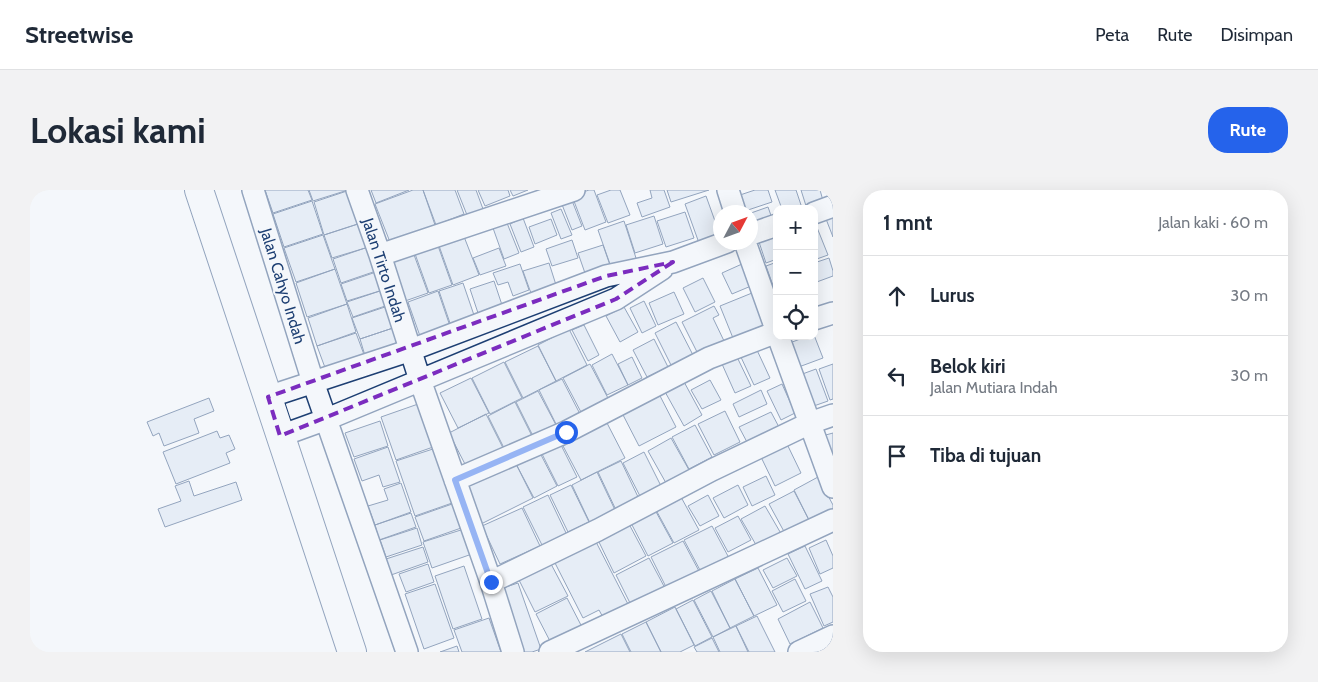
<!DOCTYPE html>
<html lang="id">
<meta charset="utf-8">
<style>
body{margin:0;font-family:Cabin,sans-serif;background:#f2f2f3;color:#1f2937}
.controls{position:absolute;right:15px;top:15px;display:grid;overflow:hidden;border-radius:10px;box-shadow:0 5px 20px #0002}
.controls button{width:45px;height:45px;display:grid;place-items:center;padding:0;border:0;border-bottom:1px solid #e0e1e3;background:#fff;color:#1f2937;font:25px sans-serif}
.compass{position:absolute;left:683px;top:15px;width:45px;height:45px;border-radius:50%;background:#fff;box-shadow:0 5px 20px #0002;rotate:49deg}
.stop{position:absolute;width:15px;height:15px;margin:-11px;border:4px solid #2563eb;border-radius:50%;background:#fff}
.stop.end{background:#2563eb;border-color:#fff;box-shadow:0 1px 5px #0008}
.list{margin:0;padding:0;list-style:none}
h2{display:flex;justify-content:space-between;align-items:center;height:65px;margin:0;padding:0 20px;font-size:21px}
h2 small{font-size:16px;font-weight:400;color:#747a83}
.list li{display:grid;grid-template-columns:32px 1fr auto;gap:15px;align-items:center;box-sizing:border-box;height:80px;padding:0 20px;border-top:1px solid #e0e1e3}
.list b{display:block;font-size:19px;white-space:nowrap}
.list p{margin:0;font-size:16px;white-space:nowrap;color:#747a83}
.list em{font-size:16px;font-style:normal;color:#747a83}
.icon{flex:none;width:28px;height:28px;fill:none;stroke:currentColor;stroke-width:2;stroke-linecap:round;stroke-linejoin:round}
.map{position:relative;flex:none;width:803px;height:462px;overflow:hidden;border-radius:20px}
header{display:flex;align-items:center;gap:30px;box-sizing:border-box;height:70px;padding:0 25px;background:#fff;border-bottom:1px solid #e0e1e3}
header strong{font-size:24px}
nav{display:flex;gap:28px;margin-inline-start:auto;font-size:18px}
.intro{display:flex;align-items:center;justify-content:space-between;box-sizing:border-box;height:120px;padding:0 30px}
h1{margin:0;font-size:35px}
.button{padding:12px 22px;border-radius:20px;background:#2563eb;color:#fff;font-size:18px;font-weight:700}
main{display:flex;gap:30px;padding:0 30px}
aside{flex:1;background:#fff;border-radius:20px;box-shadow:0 5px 20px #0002}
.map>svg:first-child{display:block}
.building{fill:#d5e0f0;stroke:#1d3f73}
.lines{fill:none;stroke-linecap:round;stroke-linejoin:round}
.street-casing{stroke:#1d3f73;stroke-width:24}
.secondary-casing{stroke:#1d3f73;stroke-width:30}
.street{stroke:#f4f7fb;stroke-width:21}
.secondary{stroke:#f4f7fb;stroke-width:28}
.route{stroke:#2563eb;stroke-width:6}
.marked{fill:none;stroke:#7b2cbf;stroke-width:4;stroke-dasharray:10 6;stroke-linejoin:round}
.labels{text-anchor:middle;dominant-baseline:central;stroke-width:4;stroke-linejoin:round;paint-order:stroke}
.street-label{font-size:16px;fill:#1d3f73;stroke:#f4f7fb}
</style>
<header>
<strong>Streetwise</strong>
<nav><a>Peta</a><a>Rute</a><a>Disimpan</a></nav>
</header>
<div class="intro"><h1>Lokasi kami</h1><a class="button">Rute</a></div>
<main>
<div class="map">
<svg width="803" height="462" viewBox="0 0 803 462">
<rect width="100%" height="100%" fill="#f4f7fb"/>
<path class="building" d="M235,0H278L282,10L243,23Z
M279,0H318L283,11Z
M320,0L334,32L294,45L284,12Z
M341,0H379L346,13Z
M383,0H393L405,35L360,52L345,14Z
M393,0H425L434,24L406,35Z
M427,0H446L453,19L437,25Z
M448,0H478L480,6L455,16Z
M480,0H498L483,6Z
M559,0H564L576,32L555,40L542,6Z
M581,0H590L600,25L578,33L567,5Z
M620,0H634L640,17L612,27L607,13L622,8Z
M637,0H679L641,12Z
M725,0H738L742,12L715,21L710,5Z
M745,0H766L772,18L752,19Z
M771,0H790L794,14L777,19Z
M797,0H803V6L800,7Z
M676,6L690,45L669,53L655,14Z
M541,8L552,36L542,40L531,12Z
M282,11L293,44L254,57L243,24Z
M738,17L744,34L721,39V23Z
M531,19L542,45L531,49L521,23Z
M655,22L664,48L636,57L627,31Z
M624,26L633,54L605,63L596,35Z
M803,26V47L796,29Z
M493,28L504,57L491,62L480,34Z
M521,29L527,45L505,54L499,37Z
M784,30L798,65L784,70Z
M594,31L606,68L581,77L568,40Z
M334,32L342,56L302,68L294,45Z
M477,33L489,63L474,69L463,38Z
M433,44L449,85L423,95L408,53Z
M293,45L305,79L266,92L254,58Z
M747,46V69L736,73L729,52Z
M542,50L548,68L522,76L516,59Z
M407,53L422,95L399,103L384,61Z
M573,55L581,78L556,86L548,63Z
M341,56L349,80L311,93L303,69Z
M469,58L476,76L450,85L443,68Z
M383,62L398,103L375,111L361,70Z
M799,68L803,81V86L784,93V73Z
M747,72V100L745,101L736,76Z
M519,73L527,98L502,106L493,81Z
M490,74L499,100L483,106L478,92L468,95L463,83Z
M712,74L721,96L702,104L692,83Z
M305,79L317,114L277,127L266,93Z
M349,81L356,99L317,111L311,94Z
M673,88L685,112L665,122L653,98Z
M464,91L473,118L449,126L440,99Z
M433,93L446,131L422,139L409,101Z
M356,99L361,114L323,127L317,112Z
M408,101L421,139L391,149L378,112Z
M644,102L654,124L628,135L619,113Z
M722,103L737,140L705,153L690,116Z
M614,111L626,136L612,143L600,118Z
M317,114L326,142L287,156L278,128Z
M684,116L689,125L683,128L695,153L669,166L652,132Z
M355,117L363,138L330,149L322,128Z
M594,117L608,142L590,152L576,126Z
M646,132L664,167L642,177L625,143Z
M554,135L569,165L558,171L542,140Z
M363,138L370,158L336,169L330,149Z
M539,139L557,175L526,191L508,155Z
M326,143L336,170L297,183L287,156Z
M784,145L793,168L766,178L757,154L778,146Z
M624,149L638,177L617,187L603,160Z
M508,156L526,191L493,208L475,172Z
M726,158L740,188L724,195L710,165Z
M582,164L598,195L577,205L562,175Z
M602,167L612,188L598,195L588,174Z
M707,167L721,196L705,203L692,174Z
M474,172L492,208L460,224L442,188Z
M560,174L579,210L552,224L533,188Z
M803,174V209L800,210L789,179Z
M786,179L798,211L778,218L767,186Z
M441,188L459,223L428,238L410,203Z
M532,189L550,224L527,236L509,200Z
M653,190L672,225L654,236L634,200Z
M680,190L691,210L672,219L661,200Z
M752,194L765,223L751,230L737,201Z
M731,200L737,214L709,227L703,214Z
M508,201L526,235L503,246L486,212Z
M628,202L646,237L609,256L591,221Z
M179,208L184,221L164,229L169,243L134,256L129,243L123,246L117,232Z
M485,212L502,246L475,260L458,226Z
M391,213L406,256L366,270L351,227Z
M695,221L710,252L684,265L668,234Z
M741,222L750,239L718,254L709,237Z
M456,224L474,260L437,278L419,243Z
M350,231L358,256L324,267L315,243Z
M577,233L595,268L551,290L533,256Z
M665,235L682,267L659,279L642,247Z
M187,241L190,248L199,245L205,259L196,263L200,273L146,294L133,262Z
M803,243V271L792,246Z
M641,248L659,280L636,293L618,261Z
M529,251L547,287L528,296L510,260Z
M757,254L771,283L745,296L731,267Z
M358,257L370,292L353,297L349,285L332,291L324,269Z
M406,258L425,312L385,326L366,271Z
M509,261L527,296L504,308L485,272Z
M614,262L633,300L612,310L593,273Z
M591,271L609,309L586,320L568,282Z
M485,272L503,308L451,334L433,299Z
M567,282L585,320L560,333L542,295Z
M736,286L745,305L722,316L713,297Z
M788,287L803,315V322L781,334L764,300Z
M159,291L164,306L206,292L212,310L135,337L128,319L151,311L145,296Z
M371,293L381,322L345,335L338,316L358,310L354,299Z
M541,295L559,332L538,342L520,305Z
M708,295L718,315L694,328L683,308Z
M764,301L781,334L757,347L739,314Z
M518,305L537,345L513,357L493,317Z
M678,305L689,326L670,336L658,316Z
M651,307L669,340L644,353L626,320Z
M425,313L434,337L394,351L385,327Z
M735,316L753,347L729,360L711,329Z
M492,318L510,356L470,374L452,336Z
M625,320L643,353L618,366L601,333Z
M381,323L386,337L349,350L345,335Z
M708,326L721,350L698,362L685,338Z
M599,334L616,366L584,383L568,350Z
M682,336L699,368L671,382L654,350Z
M387,338L392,355L356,367L350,350Z
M434,339L442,364L402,378L393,352Z
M565,350L600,418L575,431L569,420L553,428L524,371Z
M796,350L803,366V378L790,384L779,358Z
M653,351L670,383L637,399L621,367Z
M775,356L792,391L775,399L758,364Z
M393,357L398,372L361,385L356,369Z
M619,368L636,400L602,417L586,385Z
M757,368L767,386L743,398L733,380Z
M398,374L404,392L376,402L369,384Z
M521,374L538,406L505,422L489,390Z
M434,376L452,429L423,439L405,386Z
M728,378L747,415L724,426L705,389Z
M705,389L724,426L700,438L682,401Z
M765,389L776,411L753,422L742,401Z
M488,393L511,459L502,462H493L470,399Z
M405,394L424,448L394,459L375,404Z
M798,397L803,407V432L794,436L780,404Z
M681,401L700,438L683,447L664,410Z
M537,408L553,439L522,455L506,424Z
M663,410L682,447L665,456L646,419Z
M780,412L793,438L760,454L748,429Z
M645,417L664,455L650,462H631L616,432Z
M727,426L745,462H719L706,436Z
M459,428L471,462H432L424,440Z
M616,432L631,462H601L592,444Z
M706,436L718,462H690L683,447Z
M591,444L600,462H555Z
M682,448L689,462H667L664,457Z
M427,456L429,462H410Z"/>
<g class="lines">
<g class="street-casing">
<path id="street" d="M223,0L283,192L377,462
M327,0L350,65L390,190L461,392L483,462
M698,0L705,22
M784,23L803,16
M721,44L747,35
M715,52L747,142
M350,65L544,0
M784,129L803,123
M748,146L803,297
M238,207L381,160L576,86L643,72L697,52
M250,246L297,229L586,109L632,79
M425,290L536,242L679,168L747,142
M461,392L568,340L682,280L780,233L803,225
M520,462L803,330
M769,462L803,446"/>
</g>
<g class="secondary-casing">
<path id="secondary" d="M169,0C221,154 271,308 322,462"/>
</g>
<use href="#street" class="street"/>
<use href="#secondary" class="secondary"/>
</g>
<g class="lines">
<path class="route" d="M461,392L425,290L536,242"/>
</g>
<path d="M0 0H803V462H0ZM643,72L586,109L250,246L238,207L576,86Z" fill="#f4f7fb" fill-opacity=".55" fill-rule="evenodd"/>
<path class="marked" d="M643,72L586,109L250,246L238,207L576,86Z"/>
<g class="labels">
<g class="street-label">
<text transform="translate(354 80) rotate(72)">Jalan Tirto Indah</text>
<text transform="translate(253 96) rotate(73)">Jalan Cahyo Indah</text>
</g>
</g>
</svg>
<div class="controls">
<button>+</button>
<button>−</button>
<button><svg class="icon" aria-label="locate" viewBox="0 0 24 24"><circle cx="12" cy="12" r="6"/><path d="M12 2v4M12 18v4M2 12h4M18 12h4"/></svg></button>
</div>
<svg class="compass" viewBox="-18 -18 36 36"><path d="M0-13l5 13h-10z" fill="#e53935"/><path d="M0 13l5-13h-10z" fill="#747a83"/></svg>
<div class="stop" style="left:536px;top:242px"></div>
<div class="stop end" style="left:461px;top:392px"></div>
</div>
<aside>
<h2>1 mnt<small>Jalan kaki · 60 m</small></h2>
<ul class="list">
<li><svg class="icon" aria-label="ahead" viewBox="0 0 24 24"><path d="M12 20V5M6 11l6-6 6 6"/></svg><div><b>Lurus</b></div><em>30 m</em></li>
<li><svg class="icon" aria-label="left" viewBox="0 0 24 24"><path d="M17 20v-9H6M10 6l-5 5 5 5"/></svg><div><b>Belok kiri</b><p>Jalan Mutiara Indah</p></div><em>30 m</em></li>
<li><svg class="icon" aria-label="arrive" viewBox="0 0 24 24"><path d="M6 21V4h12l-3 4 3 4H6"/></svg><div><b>Tiba di tujuan</b></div></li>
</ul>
</aside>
</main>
